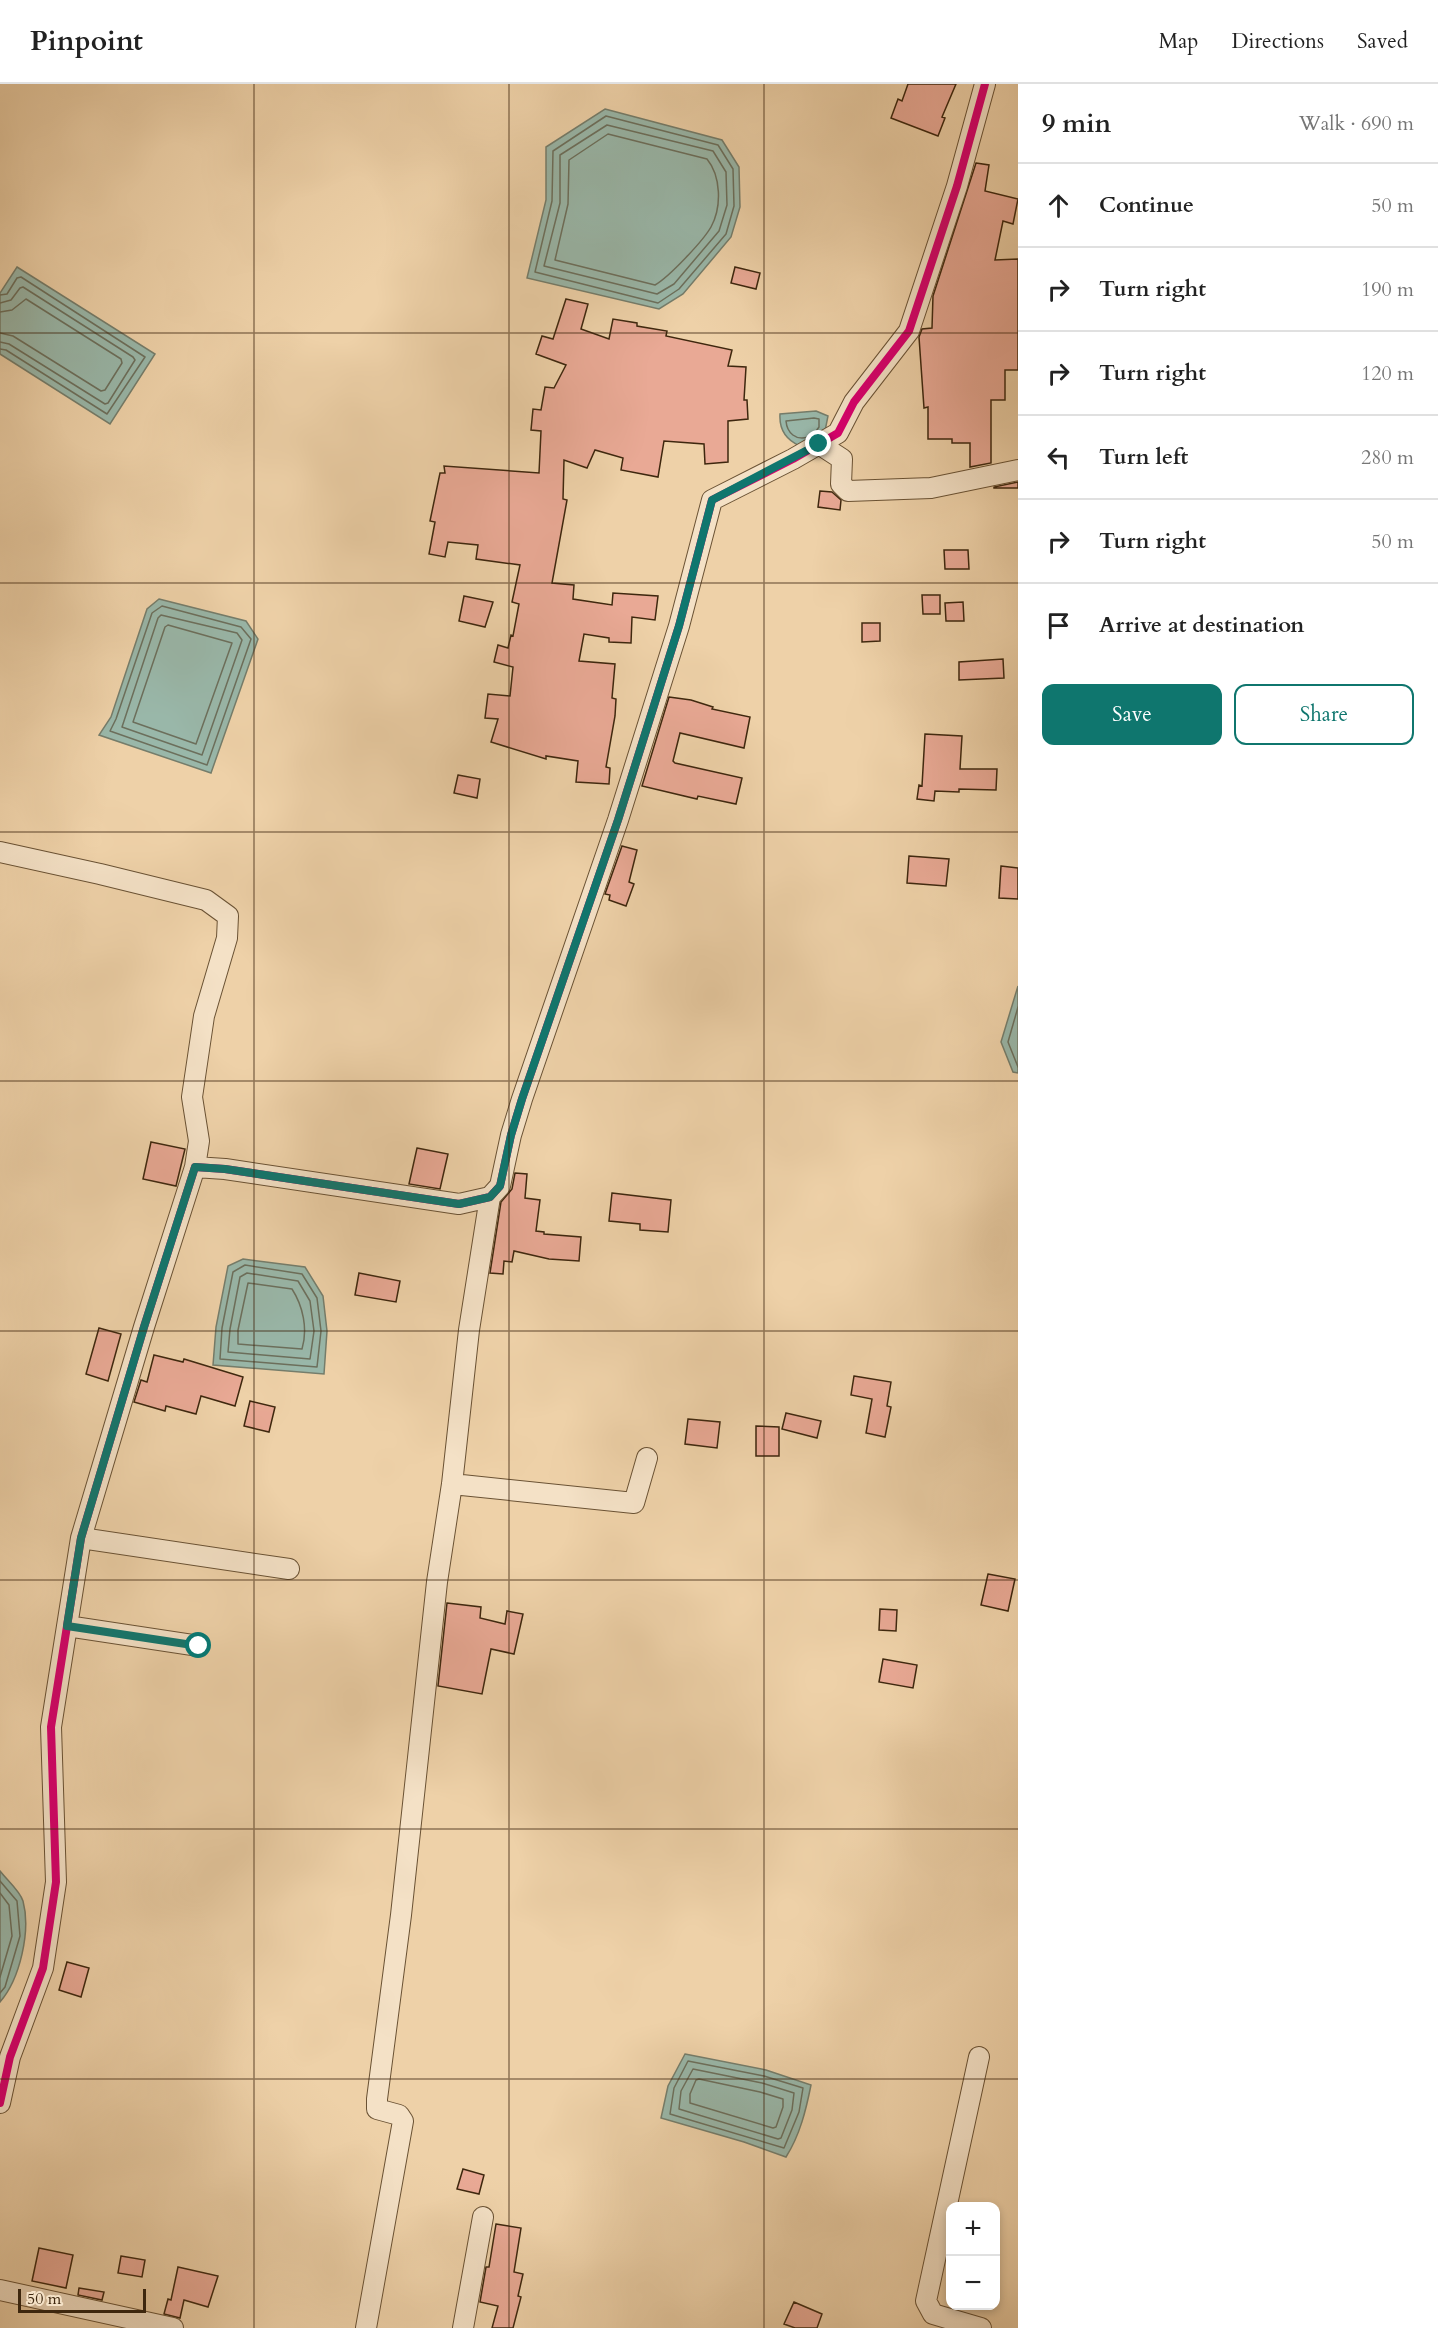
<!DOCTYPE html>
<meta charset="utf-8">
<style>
body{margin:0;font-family:Cardo,serif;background:#f2f2f2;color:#222}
.controls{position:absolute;right:18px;bottom:18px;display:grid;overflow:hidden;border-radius:12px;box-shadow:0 3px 9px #0003}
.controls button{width:54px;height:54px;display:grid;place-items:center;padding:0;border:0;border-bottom:2px solid #e0e0e0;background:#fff;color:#222;font:30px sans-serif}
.scale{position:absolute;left:18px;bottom:15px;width:128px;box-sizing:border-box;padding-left:6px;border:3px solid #3e270e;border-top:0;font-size:16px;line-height:21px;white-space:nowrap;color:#3e270e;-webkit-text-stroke:4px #f4e1c6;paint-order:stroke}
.stop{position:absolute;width:18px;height:18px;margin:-14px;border:4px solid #0f766e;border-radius:50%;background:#fff}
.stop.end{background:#0f766e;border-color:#fff;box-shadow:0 2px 6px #0008}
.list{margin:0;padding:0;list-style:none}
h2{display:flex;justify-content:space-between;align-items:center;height:78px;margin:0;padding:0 24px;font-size:26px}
h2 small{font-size:20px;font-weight:400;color:#767676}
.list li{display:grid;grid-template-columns:39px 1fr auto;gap:18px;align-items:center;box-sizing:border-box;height:84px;padding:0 24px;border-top:2px solid #e0e0e0}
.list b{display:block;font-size:22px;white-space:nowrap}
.list em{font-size:20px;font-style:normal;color:#767676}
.actions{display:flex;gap:12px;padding:18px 24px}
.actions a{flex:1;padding:14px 0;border:2px solid #0f766e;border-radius:12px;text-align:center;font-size:21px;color:#0f766e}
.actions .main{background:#0f766e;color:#fff}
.icon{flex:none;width:33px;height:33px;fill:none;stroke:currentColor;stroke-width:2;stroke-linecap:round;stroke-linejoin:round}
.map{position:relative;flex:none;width:1018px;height:2244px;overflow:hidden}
header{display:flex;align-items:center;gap:36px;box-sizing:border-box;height:84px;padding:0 30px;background:#fff;border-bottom:2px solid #e0e0e0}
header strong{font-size:28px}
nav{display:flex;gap:33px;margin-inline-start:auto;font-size:21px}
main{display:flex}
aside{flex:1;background:#fff}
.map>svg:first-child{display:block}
.water{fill:#99b7a9;stroke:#757d6b;stroke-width:1.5}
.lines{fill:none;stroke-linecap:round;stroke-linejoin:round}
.shore{stroke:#6c6f5c;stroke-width:1.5}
.building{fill:#e9a995;stroke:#3e270e;stroke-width:1.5}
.minor-casing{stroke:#6a5234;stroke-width:22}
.minor{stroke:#f4e1c6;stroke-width:20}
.cycleway-casing{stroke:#f4e1c6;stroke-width:11}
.cycleway{stroke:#d6006c;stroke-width:8}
.route{stroke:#0f766e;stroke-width:8}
.grid{fill:none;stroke:#3e270e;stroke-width:1.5;stroke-opacity:0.55}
</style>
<header>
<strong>Pinpoint</strong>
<nav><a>Map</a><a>Directions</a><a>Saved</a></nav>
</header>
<main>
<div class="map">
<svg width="1018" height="2244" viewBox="0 0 1018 2244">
<rect width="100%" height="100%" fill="#eed1a8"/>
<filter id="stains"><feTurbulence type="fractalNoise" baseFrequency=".00333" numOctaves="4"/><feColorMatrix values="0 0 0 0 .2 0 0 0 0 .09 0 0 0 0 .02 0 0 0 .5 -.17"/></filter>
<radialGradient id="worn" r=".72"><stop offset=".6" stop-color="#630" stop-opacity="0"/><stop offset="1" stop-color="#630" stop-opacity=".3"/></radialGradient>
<path class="water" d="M605,25L722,56L739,83L740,123L731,153L683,210L659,225L527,194L546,116V63Z
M17,183L155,270L110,340L0,270V209Z
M816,327L828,332L825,347L800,362C786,356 779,346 780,330Z
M159,515L246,537L258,555L211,689L99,651L111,633L147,525Z
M1018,902V989L1013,988L1001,958Z
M243,1175L305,1183L323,1212L327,1247L324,1290L213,1281L216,1243L228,1182Z
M0,1787C7,1796 20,1807 23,1817C31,1847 20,1895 0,1918Z
M685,1970L766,1986L811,2001C806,2026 800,2051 786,2073L744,2058L661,2034L668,2002Z"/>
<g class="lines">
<path class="shore" d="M606,32L718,61L733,85L734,122L726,150L679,205L658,219L535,188L552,117L553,67Z
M607,41L713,67L726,88L727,121L719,147L674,200L657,210L544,182L560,119V71Z
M608,50L707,75C721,92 722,123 711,143C703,157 669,193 655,201L555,176L568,120L569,76Z
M0,211L7,210L17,194L21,193L145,273L107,330L6,266L0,265
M0,219L11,216L20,204L23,203L133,273L135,276L108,319L105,320L9,260L0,258
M0,228L12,226L26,215L121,275L122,279L105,306L101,307L13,252L0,249
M808,353C796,357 787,349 786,337L814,334L819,335V343L814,350
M162,522L241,543L251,555L207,681L110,647L116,635L152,529Z
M161,531L237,549L242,556L202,671L122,643L158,534Z
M168,541L232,559L196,660L133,638L165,543Z
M1018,923L1008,958L1018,983
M245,1181L302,1190L317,1214L321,1247L317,1283L220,1275L222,1244L233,1188Z
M247,1189L298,1197L310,1217L314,1247L310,1275L228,1268L230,1245L240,1193Z
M248,1199L292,1205C303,1222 308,1245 302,1265L238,1260V1246Z
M0,1797L17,1817L20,1852L5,1903L0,1909
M0,1809L9,1821L12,1852L0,1893
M688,1977L764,1992L803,2004L799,2028L784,2064L670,2030L674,2004Z
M693,1985L762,1999L794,2009L792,2026L781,2054L778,2055L679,2025L681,2007Z
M699,1995L760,2008L783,2015V2023L776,2043L773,2044L690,2019V2010L696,1996Z"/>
</g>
<path class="building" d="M908,0H956L942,33L945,34L938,52L891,34L898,15L902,17Z
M976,79L989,81L985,107L1018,115L1013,140L1003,137L995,176L1018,175V286H1005V316H991V379L970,383V359H952V355H928V323L924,324L919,253L922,245L932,244L933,212Z
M735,183L760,189L756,205L731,199Z
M566,215L588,220L581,245L609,255L613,235L637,239V242L667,247L666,252L732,266L728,282L746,283L744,316H747L748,335L728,337V378L705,380L704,360L664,357L658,393L621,386L623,374L595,366L587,384L564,376L563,415L567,416L552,499L574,501L573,515L612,521L613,509L658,512L655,536L632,533L631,559L609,558V554L584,550L579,577L615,580L612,614L616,615L615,632L606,683L610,684L609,700L576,698L578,677L546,672V675L491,658L498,635L485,634L488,610L510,612L513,583L494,578L498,561L508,564L511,551L513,552L519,520L512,518L520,481L476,475L478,461L448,458L445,473L429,470L435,438L430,437L440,389H445L444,382L539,389L541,347L531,346L533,325L541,326L545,303L554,304L566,281L536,270L542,252L553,255Z
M1018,398V404H994V403Z
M820,407L832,408L841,416L840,426L818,423Z
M944,466H968L969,485H945Z
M922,511H940V530H923Z
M464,512L493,518L485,543L459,537Z
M963,518L964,537H946L945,519Z
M862,539H880V557L862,558Z
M1003,575L1004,594L959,596V578Z
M669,613L691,616L713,623L712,625L750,633L744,664L680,649L673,677L675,679L742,694L736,720L698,712L697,715L642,702Z
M925,650L962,652L960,685H997L996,706L959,705V708L935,707L934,717L917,715L919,701L922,702Z
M458,691L480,695L477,714L454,709Z
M622,762L637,766L629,798L634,800L626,822L609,816L610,811L605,810Z
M909,772L949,775L946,802L907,799Z
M1001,782L1018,784V815L999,814Z
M151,1058L185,1065L176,1102L143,1095Z
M417,1064L448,1070L440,1105L409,1100Z
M515,1089L527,1090L525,1114L540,1116L536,1147L544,1148V1150L581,1153L579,1177L549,1175L514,1167L512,1178L504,1177L503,1190L490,1189L501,1118L512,1105Z
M612,1109L671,1116L668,1148L640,1146V1140L609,1137Z
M359,1189L400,1197L396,1218L355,1211Z
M99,1244L121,1250L108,1297L86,1290Z
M154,1271L183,1278L184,1275L243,1293L235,1322L201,1312L196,1330L166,1322L165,1327L134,1318L141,1296L147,1298Z
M854,1292L891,1298L887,1322L891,1323L885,1353L866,1349L872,1315L851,1311Z
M250,1317L275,1323L269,1348L244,1342Z
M786,1329L821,1337L817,1354L782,1345Z
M688,1335L720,1338L717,1364L685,1360Z
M756,1342L779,1343V1372H756Z
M988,1490L1015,1495L1008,1527L981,1521Z
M447,1519L481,1523L480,1534L505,1540L507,1527L523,1530L514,1570L491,1565L482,1610L438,1602Z
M880,1525L897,1526L896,1547L879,1546Z
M883,1575L917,1581L913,1604L879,1598Z
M67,1878L89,1884L81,1913L59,1906Z
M463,2085L484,2091L479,2110L457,2105Z
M496,2140L521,2144L514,2188L523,2190L518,2212L521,2213L513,2244H492L498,2222L480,2218L486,2183H489Z
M39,2164L73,2171L66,2204L32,2197Z
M121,2172L145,2176L142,2193L118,2189Z
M178,2183L218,2192L208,2223L184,2216L180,2234L164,2230L168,2215L171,2216Z
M79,2204L104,2208L102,2216L78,2211Z
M794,2218L822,2230L817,2244H795L784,2240Z"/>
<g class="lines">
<g class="minor-casing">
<path id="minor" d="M819,360L842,375L841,400L848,407L931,404L1018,386
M0,768L100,790L206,816L228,832L227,854L204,932L192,1013L199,1057L195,1083
M452,1400L634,1419L647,1374
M81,1454L289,1485
M67,1542L199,1562
M979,1973L926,2217L933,2230L981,2244
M0,2019L10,1973L43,1884L56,1798L51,1643L81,1454L144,1243L195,1083L225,1085L459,1120L490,1113L500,1102L511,1051L522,1015L618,736L679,542L712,416L793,375L838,349L854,318L909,247L957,102L985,0
M0,2206L173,2244
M366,2244L403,2037L399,2031L377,2025V2015L401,1831L437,1498L452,1400L469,1246L490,1113
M463,2244L483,2133"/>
</g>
<use href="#minor" class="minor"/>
<g class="cycleway-casing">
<path id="cycleway" d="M0,2019L10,1973L43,1884L56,1798L51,1643L81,1454L144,1243L195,1083L225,1085L459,1120L490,1113L500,1102L511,1051L522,1015L618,736L679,542L712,416L793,375L838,349L854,318L909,247L957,102L985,0"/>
</g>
<use href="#cycleway" class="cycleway"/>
</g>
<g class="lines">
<path class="route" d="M199,1562L67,1542L81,1454L144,1243L195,1083L225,1085L459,1120L490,1113L500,1102L511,1051L522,1015L618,736L679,542L712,416L819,360"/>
</g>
<path class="grid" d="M254,0V2244M509,0V2244M764,0V2244M0,249H1018M0,499H1018M0,748H1018M0,997H1018M0,1247H1018M0,1496H1018M0,1745H1018M0,1995H1018"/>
<rect width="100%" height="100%" filter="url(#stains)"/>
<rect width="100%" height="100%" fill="url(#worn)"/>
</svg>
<div class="controls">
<button>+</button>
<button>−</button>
</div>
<div class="scale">50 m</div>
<div class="stop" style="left:199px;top:1562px"></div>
<div class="stop end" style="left:819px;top:360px"></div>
</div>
<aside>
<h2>9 min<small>Walk · 690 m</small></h2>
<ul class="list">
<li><svg class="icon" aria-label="ahead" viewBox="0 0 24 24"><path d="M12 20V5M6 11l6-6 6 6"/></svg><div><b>Continue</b></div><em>50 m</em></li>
<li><svg class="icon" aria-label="right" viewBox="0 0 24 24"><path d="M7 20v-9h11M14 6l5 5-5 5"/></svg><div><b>Turn right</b></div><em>190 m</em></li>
<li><svg class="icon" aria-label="right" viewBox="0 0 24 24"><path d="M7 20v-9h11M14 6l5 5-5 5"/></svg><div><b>Turn right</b></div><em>120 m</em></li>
<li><svg class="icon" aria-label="left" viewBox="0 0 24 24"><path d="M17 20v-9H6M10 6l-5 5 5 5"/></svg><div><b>Turn left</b></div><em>280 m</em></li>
<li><svg class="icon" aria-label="right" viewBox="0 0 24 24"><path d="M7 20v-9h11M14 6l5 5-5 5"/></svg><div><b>Turn right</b></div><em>50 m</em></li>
<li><svg class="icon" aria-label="arrive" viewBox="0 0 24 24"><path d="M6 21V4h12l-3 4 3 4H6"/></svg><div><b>Arrive at destination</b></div></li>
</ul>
<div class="actions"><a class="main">Save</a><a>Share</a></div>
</aside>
</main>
